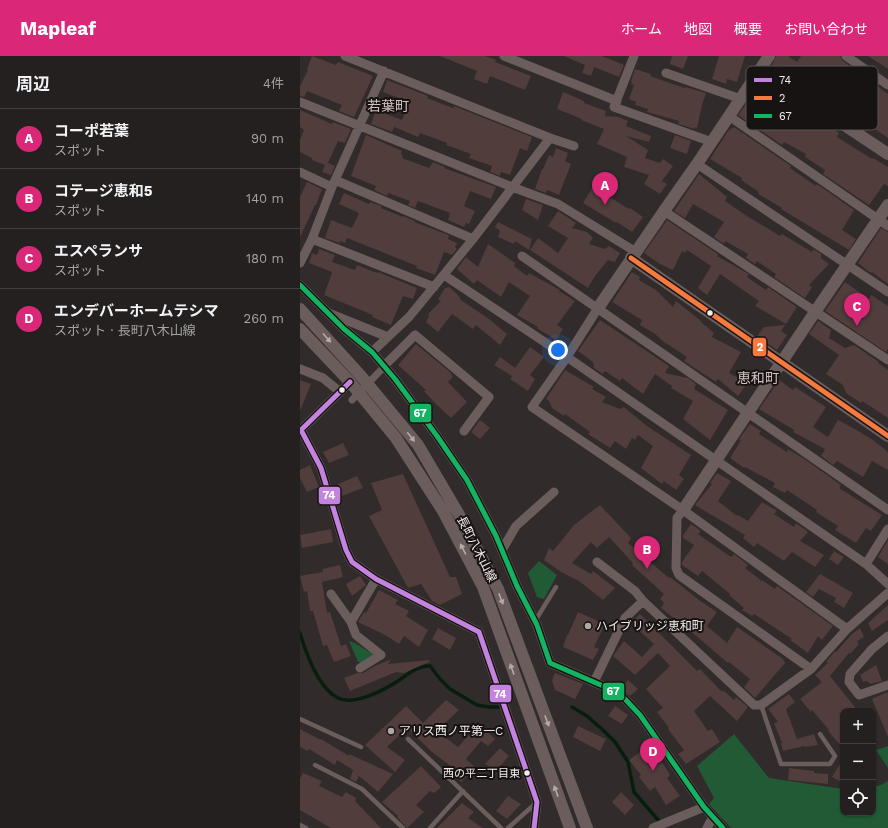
<!DOCTYPE html>
<html lang="ja">
<meta charset="utf-8">
<style>
body{margin:0;font-family:"Work Sans","Noto Sans JP",sans-serif;background:#2d2829;color:#f1f3f6}
.controls{position:absolute;right:12px;bottom:12px;display:grid;overflow:hidden;border-radius:8px;box-shadow:0 1px 3px #0004}
.controls button{width:36px;height:36px;display:grid;place-items:center;padding:0;border:0;border-bottom:1px solid #423e3e;background:#252020;color:#f1f3f6;font:20px sans-serif}
.you{position:absolute;left:258px;top:294px;width:14px;height:14px;margin:-10px;border:3px solid #fff;border-radius:50%;background:#1a73e8;box-shadow:0 0 0 6px #1a73e833}
.badge{display:grid;place-items:center;width:26px;height:26px;border-radius:50%;background:#db2777;color:#fff;font-size:13px;font-weight:700}
.pin{position:absolute;translate:-50% -33px;filter:drop-shadow(0 1px 2px #0008)}
.pin::after{content:'';position:absolute;top:21px;width:14px;height:12px;background:inherit;clip-path:polygon(0 0,100% 0,50% 100%)}
.list{margin:0;padding:0;list-style:none}
h2{display:flex;justify-content:space-between;align-items:center;height:52px;margin:0;padding:0 16px;font-size:17px}
h2 small{font-size:13px;font-weight:400;color:#a3a3a5}
.list li{display:grid;grid-template-columns:26px 1fr auto;gap:12px;align-items:center;box-sizing:border-box;height:60px;padding:0 16px;border-top:1px solid #423e3e}
.list b{display:block;font-size:15px;white-space:nowrap}
.list p{margin:0;font-size:13px;white-space:nowrap;color:#a3a3a5}
.list em{font-size:13px;font-style:normal;color:#a3a3a5}
.icon{flex:none;width:22px;height:22px;fill:none;stroke:currentColor;stroke-width:2;stroke-linecap:round;stroke-linejoin:round}
.map{position:relative;flex:none;width:588px;height:772px;overflow:hidden}
header{display:flex;align-items:center;gap:24px;box-sizing:border-box;height:56px;padding:0 20px;background:#db2777;color:#fff}
header strong{font-size:19px}
nav{display:flex;gap:22px;margin-inline-start:auto;font-size:14px}
main{display:flex}
aside{flex:1;background:#252020}
.map>svg:first-child{display:block}
.green{fill:#215b35}
.forest{fill:#215a35}
.lines{fill:none;stroke-linecap:round;stroke-linejoin:round}
.stream{stroke:#071e0e;stroke-width:3.5}
.building{fill:#503d3c}
.service{stroke:#6a5d5c;stroke-width:4.5}
.minor{stroke:#6a5d5c;stroke-width:9}
.tertiary{stroke:#6a5d5c;stroke-width:12}
.pedestrian-bridge{stroke:#6a5d5c;stroke-width:7}
.bus-1-casing{stroke:#181313;stroke-width:8}
.bus-2-casing{stroke:#181313;stroke-width:8}
.bus-3-casing{stroke:#181313;stroke-width:8}
.bus-1{stroke:#c483df;stroke-width:5}
.bus-2{stroke:#f6793e;stroke-width:5}
.bus-3{stroke:#13b361;stroke-width:5}
.oneway{fill:#b5abaa}
.bus-dot{fill:#f2ebea;stroke:#181313;stroke-width:1.5}
.poi-dot{fill:#aea8a7;stroke:#181313;stroke-width:1.5}
.labels{text-anchor:middle;dominant-baseline:central;stroke-width:4;stroke-linejoin:round;paint-order:stroke}
.bus-label{font-size:11px;fill:#f2ebea;stroke:#181313;text-anchor:end}
.street-label{font-size:12px;fill:#f2ebea;stroke:#181313}
.poi-label{font-size:12px;fill:#f2ebea;stroke:#181313;text-anchor:start}
.quarter-label{font-size:14px;fill:#d0c1c0;stroke:#181313}
.key{fill:#181313;stroke:#595454;stroke-width:1}
.key-label{font-size:11px;fill:#f2ebea}
.line-badge{stroke:#181313;stroke-width:1.5}
.badge-label{font-size:11px;text-anchor:middle;font-weight:bold;fill:#fff}
</style>
<header>
<strong>Mapleaf</strong>
<nav><a>ホーム</a><a>地図</a><a>概要</a><a>お問い合わせ</a></nav>
</header>
<main>
<aside>
<h2>周辺<small>4件</small></h2>
<ul class="list">
<li><span class="badge">A</span><div><b>コーポ若葉</b><p>スポット</p></div><em>90 m</em></li>
<li><span class="badge">B</span><div><b>コテージ恵和5</b><p>スポット</p></div><em>140 m</em></li>
<li><span class="badge">C</span><div><b>エスペランサ</b><p>スポット</p></div><em>180 m</em></li>
<li><span class="badge">D</span><div><b>エンデバーホームテシマ</b><p>スポット · 長町八木山線</p></div><em>260 m</em></li>
</ul>
</aside>
<div class="map">
<svg width="588" height="772" viewBox="0 0 588 772">
<rect width="100%" height="100%" fill="#312b2b"/>
<path class="green" d="M239,505L257,519L244,543L237,541L228,517Z
M49,585L55,587L74,599L62,607L58,606Z
M588,690V712L576,694Z"/>
<path class="forest" d="M434,678L469,722L543,733V757H573V731L581,729L588,725V772H431L409,748L414,742L397,710Z"/>
<g class="lines">
<path class="stream" d="M0,577C6,597 18,632 38,642C54,650 84,634 98,625C107,619 118,609 130,610L140,623L150,633L177,649L189,651H199
M272,651L287,660L304,675L315,686L328,706L334,736L365,772"/>
</g>
<path class="building" d="M12,0L36,9L38,6L73,20L54,61L39,55L42,49L7,35L4,41L0,40V30L8,14L7,13Z
M140,0H185L196,4L195,6L231,20L225,34L190,20L187,28L174,23L177,15Z
M264,0H302L324,9L319,21L294,11L291,20L282,17L285,9Z
M372,0H388L383,13L370,8Z
M419,0H445L437,26L427,23L426,28L412,23Z
M476,0H490L489,1L497,6L501,0H540L543,5L557,15L544,38L561,46L569,31L572,33L576,29L588,38V82L558,61L557,64L546,55L543,58L530,50L532,47L514,39L518,34L503,24L505,20L481,9L478,12L472,9Z
M568,0H588V13Z
M335,13L351,18L350,20L385,32V31L406,37L402,49L397,72L395,71V73L378,68L379,65L347,56L348,53L335,49L336,46L329,43L334,29L331,28L332,26L331,25Z
M87,24L128,40L127,42L153,52L154,50L232,81L227,95L220,92L210,119L201,116L200,120L190,116L192,110L169,102L171,98L146,89L147,87L120,77L118,81L94,71L92,76L71,68L76,54L102,64L109,47L106,46L107,45L83,36Z
M461,26L490,45L486,50L512,65L515,60L524,66L523,67L539,77L537,81L572,103L573,102L588,111V130L584,128L569,149L523,118L525,114L505,101L506,98L484,86L482,89L438,59Z
M263,36L284,45V47L306,55L305,60L318,61L328,65L326,70L351,80L349,86L326,80L348,94L345,102L360,107L363,103L373,110L362,125L367,128L360,138L344,128L349,119L324,111L327,101L297,88L304,73L281,64L282,63L257,53Z
M0,54L32,68L33,66L51,73L45,87L38,85L28,107L35,110L31,119L22,116L25,109L12,104V102L0,96V84L4,74L0,71Z
M434,71L491,110L490,112L516,130L517,128L554,154L542,174L556,183L549,194L481,153L482,152L458,138L459,136L441,124L442,122L410,103L428,75Z
M66,79L102,95L101,98L103,100L102,102L129,112L133,106L145,111L144,112L196,131L191,143L170,135L164,150L175,155L169,168L166,167L164,171L148,164L150,157L118,145L115,152L108,149L110,145L88,137L87,140L74,134L76,130L51,120Z
M375,79L391,85L387,98L370,92Z
M256,92L268,97L265,105L271,108L259,139L247,134L246,137L235,133L242,113H243L249,99L253,101Z
M399,118L427,141L425,145L447,160L480,180L482,178L512,196L513,193L521,198V202L529,208L509,229L512,231L505,242L474,221L476,218L457,205L455,208L446,202L448,198L425,185L424,188L414,181L424,166L393,148L385,162L374,155Z
M7,126L22,133L16,149H15L0,181V141Z
M293,131L329,153L330,152L343,161L332,176L317,166L316,167L283,147Z
M44,137L69,148L70,146L82,150L81,152L103,161V160L115,165L114,166L149,179L148,183L157,187L155,191L157,193L152,199L144,196L135,219L116,212L117,210L47,182L45,187L40,185V187L25,182L31,164L52,172L59,157L39,148Z
M226,143L243,149L238,164L222,154Z
M258,155L276,167L272,172L287,176L293,182L289,188L305,193L309,190L320,197L315,206L308,204L295,220L288,232L230,194L238,182L258,197L268,182L248,170Z
M367,164L418,198L417,200L449,218L447,221L466,234L468,231L497,251L486,268L455,250L459,245L420,218L407,239L398,232L411,210L387,194L385,197L382,195L373,214L360,208L344,197Z
M198,166L232,183L229,194L215,185L214,188L198,181L200,175L195,171Z
M581,172L588,176V228L572,216L571,217L568,215L558,207Z
M188,188L215,207L214,210L227,220L229,217L260,234L259,235L275,245L257,269L263,273L256,284L237,272L238,271L217,259L230,240L209,226L201,241L177,224L174,228L157,213L166,201L178,211Z
M19,193L35,199L32,206L55,214L57,209L77,217L78,216L117,232L113,243L103,240L91,269L72,261L73,259L24,239L32,217V216L9,207L12,197L17,199Z
M332,216L340,221L339,224L356,234L373,251L376,245L401,265V266L414,277L412,281L441,296L429,317L444,325L446,329L438,340L418,323L416,326L384,305L387,301L364,286L355,278L340,269L342,264L312,246Z
M545,226L569,243L571,239L588,250V293L586,296L525,255Z
M149,231L159,240L161,244L189,263L207,278L200,289L176,269L173,273L152,258L138,276L126,266L129,260L128,258L141,245L138,243L145,232Z
M300,264L369,310L365,317L388,322L396,328L394,333L428,354L410,384L383,363L393,345L371,332L372,330L355,318L343,338L322,322L320,325L305,315L303,318L294,312L293,306L278,295Z
M518,265L531,274L529,282L545,292L554,289L579,306L578,307L588,314V362L562,345L561,347L546,337L543,329L526,318L539,299L509,278Z
M485,269L481,275L487,279L477,294L457,280L464,271Z
M116,288L150,316L153,321L148,326L167,346L151,362L136,348L124,335L126,334L98,309Z
M230,291L244,301L230,319L235,323L228,335L210,323L212,320L194,309L200,301L215,312Z
M265,314L294,331L292,333L306,341L302,346L320,353L324,351L347,370L391,399L379,419L384,423L376,434L364,425L362,428L341,412L353,390L338,379L335,384L332,382L326,393L315,385L310,392L288,378L290,376L265,358L264,360L252,352L249,345L246,343Z
M0,324L11,328L0,355Z
M479,324L493,334L495,331L526,351L513,371L528,381L538,364L555,373L573,384L588,396V414L572,405L563,421L537,405L533,409L521,400L525,393L493,376L494,374L459,353Z
M180,364L190,372L180,383L171,376Z
M450,368L461,375L459,378L487,396L488,393L503,402L541,429L539,432L582,459L571,475L566,472L556,487L535,474L538,470L516,456L517,454L487,434L485,437L473,431L475,427L445,411L444,412L430,402L441,384L439,383Z
M43,387L49,399L29,407L23,396Z
M10,409L19,431L7,436L0,422V414Z
M417,417L431,425L418,445L437,460L438,459L448,465L462,446L477,455L474,458L494,471L496,467L508,476L500,485L524,499L515,511L492,496L484,505L457,487L454,491L443,482L445,479L395,449L412,428L410,427Z
M103,418L150,521H156L162,538L140,549L132,545L121,528L108,532L69,460L82,454L71,427Z
M57,420L63,432L42,440L38,428Z
M300,449L331,482L328,487L369,522L370,521L399,544L417,556L407,570L427,587L437,571L483,603L485,607L455,642L444,631L450,623L429,606L428,607L395,579L361,552L364,547L360,543L364,538L332,509L333,507L309,481L297,492L291,486L272,507L291,518L293,515L315,532L303,544L279,525L261,516L244,504L249,492L253,495L274,469Z
M391,468L401,475L398,478L431,501L434,498L448,509L445,512L462,525V524L475,533L477,530L533,570L522,584L518,580L508,597L490,584L492,583L454,558L452,560L442,554L444,552L429,539L430,538L402,515L398,520L382,509V506L394,489L383,482V479Z
M31,473L33,486L2,492L0,479Z
M588,484V508L578,501Z
M534,495L544,501L538,509L529,503Z
M40,509L43,521L22,526L27,557L30,556L41,590L46,588L51,600L34,606L27,589L23,590L13,555H10L7,535L4,536L0,520L23,516V513Z
M520,518L553,537L544,552L534,546L536,542L519,533L513,541L506,536Z
M60,520L66,529L52,540L46,528Z
M79,534L98,544L95,548L109,555L106,560L128,574L119,591L104,580L99,588L85,579L58,566L64,556L66,557Z
M588,549V564L572,575L568,567Z
M278,556L305,568L294,591L299,593L293,604L263,591L267,579H268Z
M340,558L397,615L400,613L422,636L423,634L434,644L436,641L448,651L437,665L410,640L394,655L408,675L412,673L420,686L386,708L378,698L384,694L368,673L369,672L357,656L363,652L346,633L370,610L358,597L335,619L313,600L324,585L342,601L354,588L331,567Z
M138,572L156,582L150,594L132,583Z
M560,572L564,581L557,585L559,588L550,598L549,597L530,620L558,655H543V692L528,675L529,674L512,654L511,656L500,643L522,626L515,619L528,607L526,606L535,595L536,596L552,578Z
M91,603L88,608L129,604V606L104,617L96,616L50,635L44,622L57,617H63L73,611Z
M576,609L582,625L571,628L567,625L563,626L560,619Z
M255,617L283,628L275,643L255,634L252,624Z
M328,624L338,633L330,640L321,633Z
M587,636L588,637V681L572,643Z
M489,638L495,646L486,653L497,683L514,678L518,689L505,691L504,690L483,695L481,687H482L474,667L478,666L468,653Z
M146,644L159,654L140,672L141,673L138,676L158,691L179,668L195,683L188,690L181,685L166,703L175,711L161,726L149,715L153,712L131,695L107,672L87,691L105,704L95,716L65,689L106,650L123,667Z
M315,650L328,659L322,668L308,660Z
M278,670L306,683L300,695L273,681Z
M0,673L21,684V683L49,700V698L93,718L78,736L59,720L56,726L50,723L53,714L37,704L35,709L9,693L8,695L0,691Z
M200,692L209,700L196,715L185,708Z
M343,694L354,710L362,706L370,719L367,722L380,740L366,749L355,731L350,735L339,721L341,719L329,704Z
M543,703V727L532,721Z
M121,710L141,731L134,737L130,735L116,749L124,756L107,772L97,761L98,760L82,746Z
M489,712L514,715V717L528,718V728L488,724Z
M3,717L22,725L19,730L42,741L46,736L56,742L55,745L81,772H31L0,754V723Z
M321,736L334,749L325,759L312,746Z
M208,740L221,748L207,763L196,755Z
M162,747L174,756L168,762L183,772H137Z"/>
<g class="lines">
<path class="service" d="M235,565L256,531
M461,649L481,708H530L535,700L520,678
M0,663L61,691
M108,683L201,772
M15,709L62,733L103,772
M0,769L6,772
M130,772L163,735
M208,772L236,747"/>
<path class="minor" d="M45,0L250,82L274,90
M204,0L317,45
M334,0L314,51L412,86
M546,0L588,29
M366,17L441,43
M0,46L212,131L258,148L336,196
M429,60L588,170
M397,108L588,236
M0,116L32,131
M35,124L173,183
M364,155L588,304
M12,183L134,231
M222,200L588,454
M0,207L12,183L32,131L84,15
M144,219L267,301L566,508L588,528
M0,229L44,273L72,296L95,323L137,380L167,424L196,480L217,530L237,569L250,607L310,633L324,642L340,659L404,751L423,772
M298,252L267,301L232,351L383,454L547,573
M31,258L88,281
M72,296L109,261L173,183L250,82
M84,310L115,279L189,341L164,375
M0,313L23,322L40,336
M50,326L1,374L21,412L46,494L52,506L76,523L179,576L237,746L234,772
M383,454L377,462L376,512L379,519L511,613
M202,494L216,470L254,436
M297,506L335,535L343,545L454,649H461L511,613L547,573L588,537
M566,508L588,473
M31,538L51,566L56,579L81,599L60,612
M51,566L76,523
M588,580L572,593L550,618L549,626L559,639L588,629
M294,626L325,562L343,545
M353,772L404,751
M407,772L413,761"/>
<path class="tertiary" d="M460,13L588,98
M331,202L588,380
M298,252L364,155L397,108L469,0
M0,253L61,320L118,389L158,457L198,533L287,772
M0,273L50,326L96,382L143,455L183,531L270,772
M383,454L515,256L588,149"/>
<path class="pedestrian-bridge" d="M52,344L81,314"/>
<g class="bus-1-casing">
<path id="bus-1" d="M50,326L1,374L21,412L46,494L52,506L76,523L179,576L237,746L234,772"/>
</g>
<g class="bus-2-casing">
<path id="bus-2" d="M331,202L588,380"/>
</g>
<g class="bus-3-casing">
<path id="bus-3" d="M0,229L44,273L72,296L95,323L137,380L167,424L196,480L217,530L237,569L250,607L310,633L324,642L340,659L404,751L423,772"/>
</g>
<use href="#bus-1" class="bus-1"/>
<use href="#bus-2" class="bus-2"/>
<use href="#bus-3" class="bus-3"/>
</g>
<defs><path id="oneway-solid" d="M-6-.8H1V-3.2L6.5 0L1 3.2V.8H-6Z"/></defs>
<g class="oneway">
<use href="#oneway-solid" transform="translate(27 282) rotate(48)"/>
<use href="#oneway-solid" transform="translate(111 381) rotate(51)"/>
<use href="#oneway-solid" transform="translate(163 493) rotate(-118)"/>
<use href="#oneway-solid" transform="translate(201 543) rotate(69)"/>
<use href="#oneway-solid" transform="translate(212 613) rotate(-110)"/>
<use href="#oneway-solid" transform="translate(247 665) rotate(69)"/>
<use href="#oneway-solid" transform="translate(256 735) rotate(-110)"/>
</g>
<g class="bus-dot">
<circle cx="410" cy="257" r="3.5"/>
<circle cx="42" cy="334" r="3.5"/>
<circle cx="227" cy="717" r="3.5"/>
</g>
<g class="poi-dot">
<circle cx="288" cy="570" r="4"/>
<circle cx="91" cy="675" r="4"/>
</g>
<g class="labels">
<g class="bus-label">
<text x="220" y="717">西の平二丁目東</text>
</g>
<g class="street-label">
<text transform="translate(177 493) rotate(63)">長町八木山線</text>
</g>
<g class="poi-label">
<text x="296" y="570">ハイブリッジ恵和町</text>
<text x="99" y="675">アリス西ノ平第一C</text>
</g>
<g class="quarter-label">
<text x="88" y="50">若葉町</text>
<text x="458" y="322">恵和町</text>
</g>
</g>
<rect x="446" y="10" width="132" height="64" rx="6" class="key"/>
<rect x="454" y="22" width="18" height="4" fill="#c483df"/>
<rect x="454" y="40" width="18" height="4" fill="#f6793e"/>
<rect x="454" y="58" width="18" height="4" fill="#13b361"/>
<g class="key-label">
<text x="479" y="28">74</text>
<text x="479" y="46">2</text>
<text x="479" y="64">67</text>
</g>
<g class="line-badge">
<rect x="452" y="281" width="15" height="20" rx="4" fill="#f6793e"/>
<rect x="109" y="347" width="23" height="20" rx="4" fill="#13b361"/>
<rect x="18" y="430" width="23" height="19" rx="4" fill="#c483df"/>
<rect x="302" y="626" width="23" height="19" rx="4" fill="#13b361"/>
<rect x="189" y="628" width="23" height="19" rx="4" fill="#c483df"/>
</g>
<g class="badge-label">
<text x="460" y="295">2</text>
<text x="120" y="361">67</text>
<text x="29" y="443">74</text>
<text x="313" y="639">67</text>
<text x="200" y="642">74</text>
</g>
</svg>
<div class="controls">
<button>+</button>
<button>−</button>
<button><svg class="icon" aria-label="locate" viewBox="0 0 24 24"><circle cx="12" cy="12" r="6"/><path d="M12 2v4M12 18v4M2 12h4M18 12h4"/></svg></button>
</div>
<div class="you"></div>
<div class="pin badge" style="left:305px;top:149px">A</div>
<div class="pin badge" style="left:347px;top:513px">B</div>
<div class="pin badge" style="left:557px;top:270px">C</div>
<div class="pin badge" style="left:353px;top:715px">D</div>
</div>
</main>
